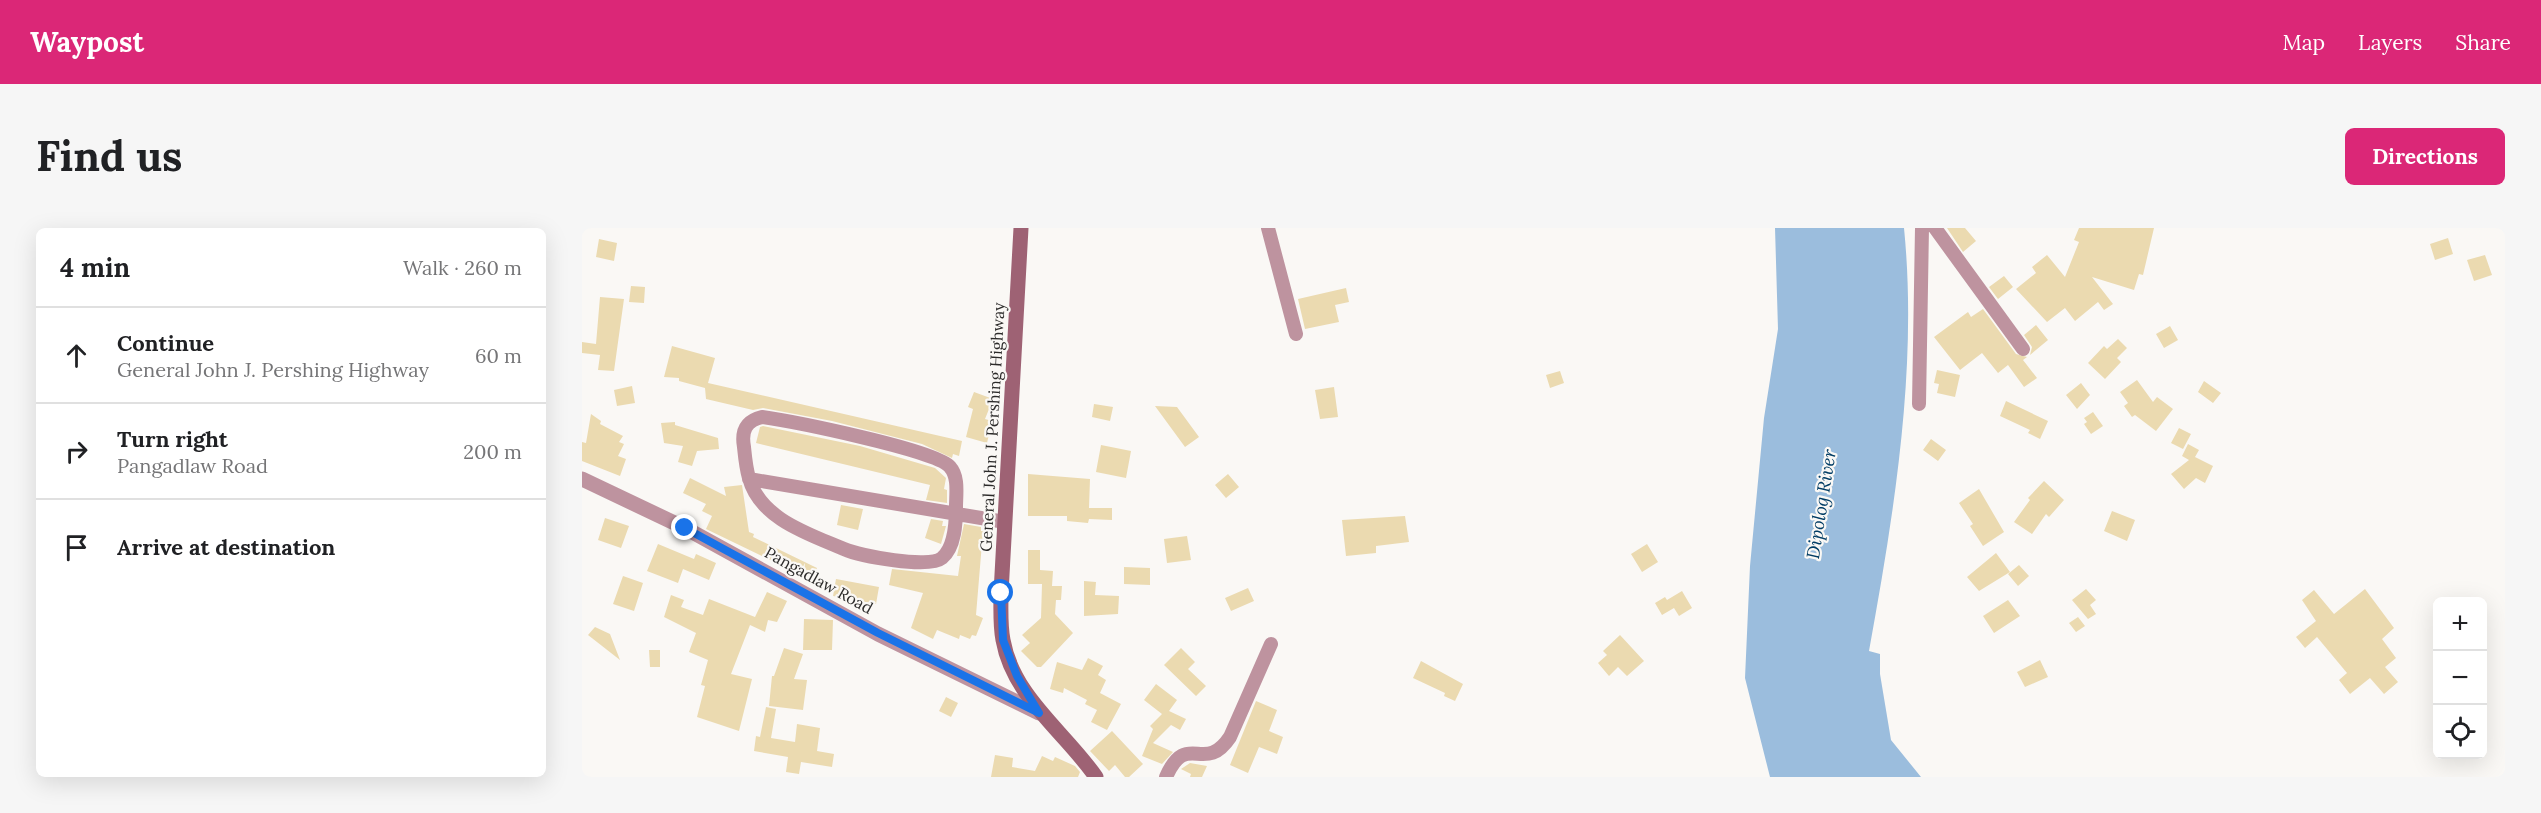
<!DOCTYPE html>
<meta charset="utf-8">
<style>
body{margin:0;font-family:Lora,serif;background:#f6f6f6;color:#202124}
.controls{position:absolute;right:18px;bottom:18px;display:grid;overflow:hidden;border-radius:9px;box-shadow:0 6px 24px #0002}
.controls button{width:54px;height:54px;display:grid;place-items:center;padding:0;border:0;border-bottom:2px solid #e0e0e0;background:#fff;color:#202124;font:30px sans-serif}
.stop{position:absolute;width:18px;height:18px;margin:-14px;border:4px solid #1a73e8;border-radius:50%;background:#fff}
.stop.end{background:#1a73e8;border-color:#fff;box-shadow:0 2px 6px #0008}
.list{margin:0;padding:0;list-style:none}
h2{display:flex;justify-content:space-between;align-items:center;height:78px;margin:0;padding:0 24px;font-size:26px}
h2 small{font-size:20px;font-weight:400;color:#757577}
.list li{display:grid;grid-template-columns:39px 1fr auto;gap:18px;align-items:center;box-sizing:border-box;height:96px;padding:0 24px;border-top:2px solid #e0e0e0}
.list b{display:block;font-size:22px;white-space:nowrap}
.list p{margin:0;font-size:20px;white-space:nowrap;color:#757577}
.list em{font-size:20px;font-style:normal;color:#757577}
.icon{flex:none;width:33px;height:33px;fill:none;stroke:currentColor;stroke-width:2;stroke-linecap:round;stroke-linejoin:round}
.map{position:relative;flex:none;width:1923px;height:549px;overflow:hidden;border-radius:9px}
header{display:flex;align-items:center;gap:36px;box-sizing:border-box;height:84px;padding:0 30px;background:#db2777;color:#fff}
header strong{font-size:28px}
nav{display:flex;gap:33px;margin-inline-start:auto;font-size:21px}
.intro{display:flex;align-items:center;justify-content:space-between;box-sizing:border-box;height:144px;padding:0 36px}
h1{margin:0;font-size:42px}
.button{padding:15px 27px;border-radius:9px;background:#db2777;color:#fff;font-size:21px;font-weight:700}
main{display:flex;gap:36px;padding:0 36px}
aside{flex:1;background:#fff;border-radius:9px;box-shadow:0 6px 24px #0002}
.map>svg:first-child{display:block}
.water{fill:#9bbddd}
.building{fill:#ebdab0}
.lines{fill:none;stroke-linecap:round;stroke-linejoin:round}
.minor{stroke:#be939f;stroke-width:14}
.tertiary{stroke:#be939f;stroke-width:15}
.secondary{stroke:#9e6274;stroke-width:15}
.route{stroke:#1a73e8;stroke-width:8}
.labels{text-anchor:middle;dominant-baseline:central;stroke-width:4.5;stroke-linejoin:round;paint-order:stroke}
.street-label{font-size:16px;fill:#2c2b2a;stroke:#faf8f5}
.water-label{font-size:18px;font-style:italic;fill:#023d65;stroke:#faf8f5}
</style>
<header>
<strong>Waypost</strong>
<nav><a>Map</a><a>Layers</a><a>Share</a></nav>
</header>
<div class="intro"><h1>Find us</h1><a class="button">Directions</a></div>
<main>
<aside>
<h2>4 min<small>Walk · 260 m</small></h2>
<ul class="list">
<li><svg class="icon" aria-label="ahead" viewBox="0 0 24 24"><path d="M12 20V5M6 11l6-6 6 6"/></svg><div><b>Continue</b><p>General John J. Pershing Highway</p></div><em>60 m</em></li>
<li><svg class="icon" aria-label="right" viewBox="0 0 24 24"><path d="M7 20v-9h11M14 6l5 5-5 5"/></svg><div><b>Turn right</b><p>Pangadlaw Road</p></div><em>200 m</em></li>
<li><svg class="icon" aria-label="arrive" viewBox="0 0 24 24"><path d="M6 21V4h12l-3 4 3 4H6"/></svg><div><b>Arrive at destination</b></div></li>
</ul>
</aside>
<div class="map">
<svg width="1923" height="549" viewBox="0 0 1923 549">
<rect width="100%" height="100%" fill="#faf8f5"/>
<path class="water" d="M1193,0H1322C1336,140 1312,285 1287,423L1298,426V446L1309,512L1339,549H1188L1163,450L1168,338L1182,190L1196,101Z"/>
<path class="building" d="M1365,0H1383L1394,13L1381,24Z
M1497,0H1572L1561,47L1557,46L1552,62L1510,49L1531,76L1522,82L1516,74L1493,93L1483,80L1465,94L1434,61L1454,45L1450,39L1465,27L1483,49L1497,14L1492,12Z
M1866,10L1871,26L1853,32L1848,16Z
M17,11L35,15L32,33L14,29Z
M1903,27L1910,47L1892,53L1885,32Z
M1422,48L1431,59L1416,71L1407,59Z
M49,58L63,59L62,75L47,74Z
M764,60L767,74L753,77L757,94L723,101L716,71Z
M18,69L42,71L32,143L16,142L18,127L0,125V114L14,116Z
M1401,81L1434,126L1445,129L1441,132L1455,150L1442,159L1426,137L1416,145L1400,125L1378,142L1352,109L1386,84L1389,89Z
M1454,97L1466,112L1448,127L1450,119L1442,107Z
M1588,98L1596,112L1582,120L1574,106Z
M1536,111L1545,120L1535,130L1539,134L1523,151L1506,135L1522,118L1525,121Z
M90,118L133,130L126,155L380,213L377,228L371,226L370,230L340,216L250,193L181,180L171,182L124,171L123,160L97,153V150L82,149Z
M1355,142L1378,147L1373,169L1355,165L1357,156L1352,155Z
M978,143L982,155L968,160L964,147Z
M1555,152L1571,174L1575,169L1591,181L1574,203L1553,187L1550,189L1542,178L1546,175L1538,164Z
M1622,153L1639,165L1631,175L1616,164Z
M1499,155L1508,167L1495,181L1484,167Z
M50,158L53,175L35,178L32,162Z
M752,159L756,189L738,191L733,162Z
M392,164L411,171L403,191L410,193L405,215L384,209L391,181L386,179Z
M1424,173L1466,193L1458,211L1446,205L1448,202L1418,188Z
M512,176L531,179L528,193L510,189Z
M573,178L595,179L617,209L603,219Z
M1511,184L1521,198L1509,206L1502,196L1505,194L1502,190Z
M9,186L19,193L18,196L41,208L37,214L42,216L36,228L44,231L38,248L0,233V214L4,215Z
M93,194V197L136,210L137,221L115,223L110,238L96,234L101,218L82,215L79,195Z
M181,198L278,218L353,240L364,250L362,261L365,262V275L344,272L348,257L174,215L178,199Z
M1597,200L1609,206L1601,221L1589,215Z
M1349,211L1364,222L1356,233L1341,222Z
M1606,216L1617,222L1613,229L1631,238L1623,255L1614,250L1602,261L1589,246L1607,232L1600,228Z
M519,217L549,223L544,250L514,244Z
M446,246L508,251L507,280H530V292L507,291L506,295L485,293V288H446Z
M646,246L657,259L644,270L633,257Z
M108,250L144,268L142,259L160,257L167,304L172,306L171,309L235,340L230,350L222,346L223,335L218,344H213L124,301L130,288L120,283L124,276L101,265Z
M1462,253L1482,272L1467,289L1464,286L1450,306L1432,294L1448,272L1446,270Z
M1397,261L1422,304L1401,318L1388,298L1391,296L1377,275Z
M259,277L281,281L276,302L255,297Z
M1530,283L1553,292L1545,313L1522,303Z
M823,288L827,314L794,318V325L764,328L760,292Z
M23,290L47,298L39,320L16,312Z
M349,291L361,293L360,298H364L359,316L343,310Z
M382,296L399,299V303H401L394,387L401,390L394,408L390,407L388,411L378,407L377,411L355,402L351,411L329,400L341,365L307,357L310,341L376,348L379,328H375Z
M605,308L609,332L585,335L582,311Z
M76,316L112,331L114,326L134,335L127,352L101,341L96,355L65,343Z
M1065,316L1076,334L1060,344L1049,326Z
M446,322H458V342L471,343L470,358H480L479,372H474L473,386L491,405L459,439H455L439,423L448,415L440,407L459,390L460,356H446Z
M1414,325L1428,344L1397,363L1385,349Z
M1437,337L1447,348L1436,358L1426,346Z
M542,339L568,340V357L542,356Z
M41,348L61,355L52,383L31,376Z
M254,351L297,359L294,376L251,368Z
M502,353L514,354L513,367L537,368L536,386L502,388Z
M666,360L672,373L649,383L643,370Z
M1504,361L1514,372L1508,377L1514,386L1506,391L1490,372Z
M1783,361L1812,400L1800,411L1814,430L1803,439L1816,454L1802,466L1788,450L1768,466L1757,452L1765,445L1735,409L1723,420L1714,409L1734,393L1720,372L1732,362L1752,386Z
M1100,363L1110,380L1097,388L1092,380L1080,387L1073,375L1083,369L1085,372Z
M185,364L205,373L195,394L186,392L183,404L168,397L149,446L170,451L157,503L115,489L123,458L119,457L126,432L107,424L114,405L82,389L89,367L102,372L99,379L121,387L127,371L173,389Z
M1426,372L1438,388L1412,405L1401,388Z
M1496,389L1503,398L1494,404L1487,395Z
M222,391L251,392L250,422H221Z
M13,399L28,406L38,432L6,407Z
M1038,407L1062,433L1045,448L1036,439L1027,448L1016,435L1025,427L1021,423Z
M202,420L221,426L212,451L225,452L221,482L187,478L190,448H192Z
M599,420L613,434L606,441L624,458L614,468L582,437Z
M67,422H78V439H68Z
M506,430L521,438L516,447L524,452L518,465L539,476L525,502L509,494L515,482L503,476L505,472L482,460L481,465L468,461L475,434L500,442Z
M1458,432L1466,449L1443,459L1435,444Z
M839,433L881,456L873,473L862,468L863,465L831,450Z
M574,456L595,472L587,483L604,491L598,502L589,497L571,515L591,524L580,536L560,528L571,501L568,498L580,486L562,472Z
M364,469L376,475L369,489L357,483Z
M674,473L695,482L687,503L701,509L695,526L677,519L666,545L648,537Z
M184,479L194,481L189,510L213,514L215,496L238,500L235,523L252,526L250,539L219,534L217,546L204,544L206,529L172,523L174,508L178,509Z
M530,503L561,536L547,549H543L533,537L527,543L508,523Z
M413,527L431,530L430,539L453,543L460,528L471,533L473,529L493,538L498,544L496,549H409Z
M608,535L625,538L620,549H608L609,546L599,541Z"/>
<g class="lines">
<path class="minor" d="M686,0L714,106
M1353,0L1441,121
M1337,176L1340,0
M180,189C208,193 355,222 368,239C377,249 374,266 374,279C374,295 373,319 360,330C347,341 278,328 262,321C227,306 178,291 167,250C164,240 163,229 162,219C159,202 164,193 180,189Z
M167,251L423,294
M584,549C605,501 622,548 648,509L689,416"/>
<path class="tertiary" d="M0,251L103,300L296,406L457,485"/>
<path class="secondary" d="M439,0L419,365C419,380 418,397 421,412C431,469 483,504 514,549"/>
</g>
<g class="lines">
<path class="route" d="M103,300L296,405L457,485L435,448L421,412L419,365"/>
</g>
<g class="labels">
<g class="street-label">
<text transform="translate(410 199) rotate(-87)">General John J. Pershing Highway</text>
<text transform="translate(237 352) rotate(29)">Pangadlaw Road</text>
</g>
<g class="water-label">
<text transform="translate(1239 276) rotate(-81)">Dipolog River</text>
</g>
</g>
</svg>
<div class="controls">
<button>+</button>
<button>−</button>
<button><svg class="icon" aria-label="locate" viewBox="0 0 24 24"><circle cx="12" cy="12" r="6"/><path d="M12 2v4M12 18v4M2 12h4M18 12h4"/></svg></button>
</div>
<div class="stop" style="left:419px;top:365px"></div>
<div class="stop end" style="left:103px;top:300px"></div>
</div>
</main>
